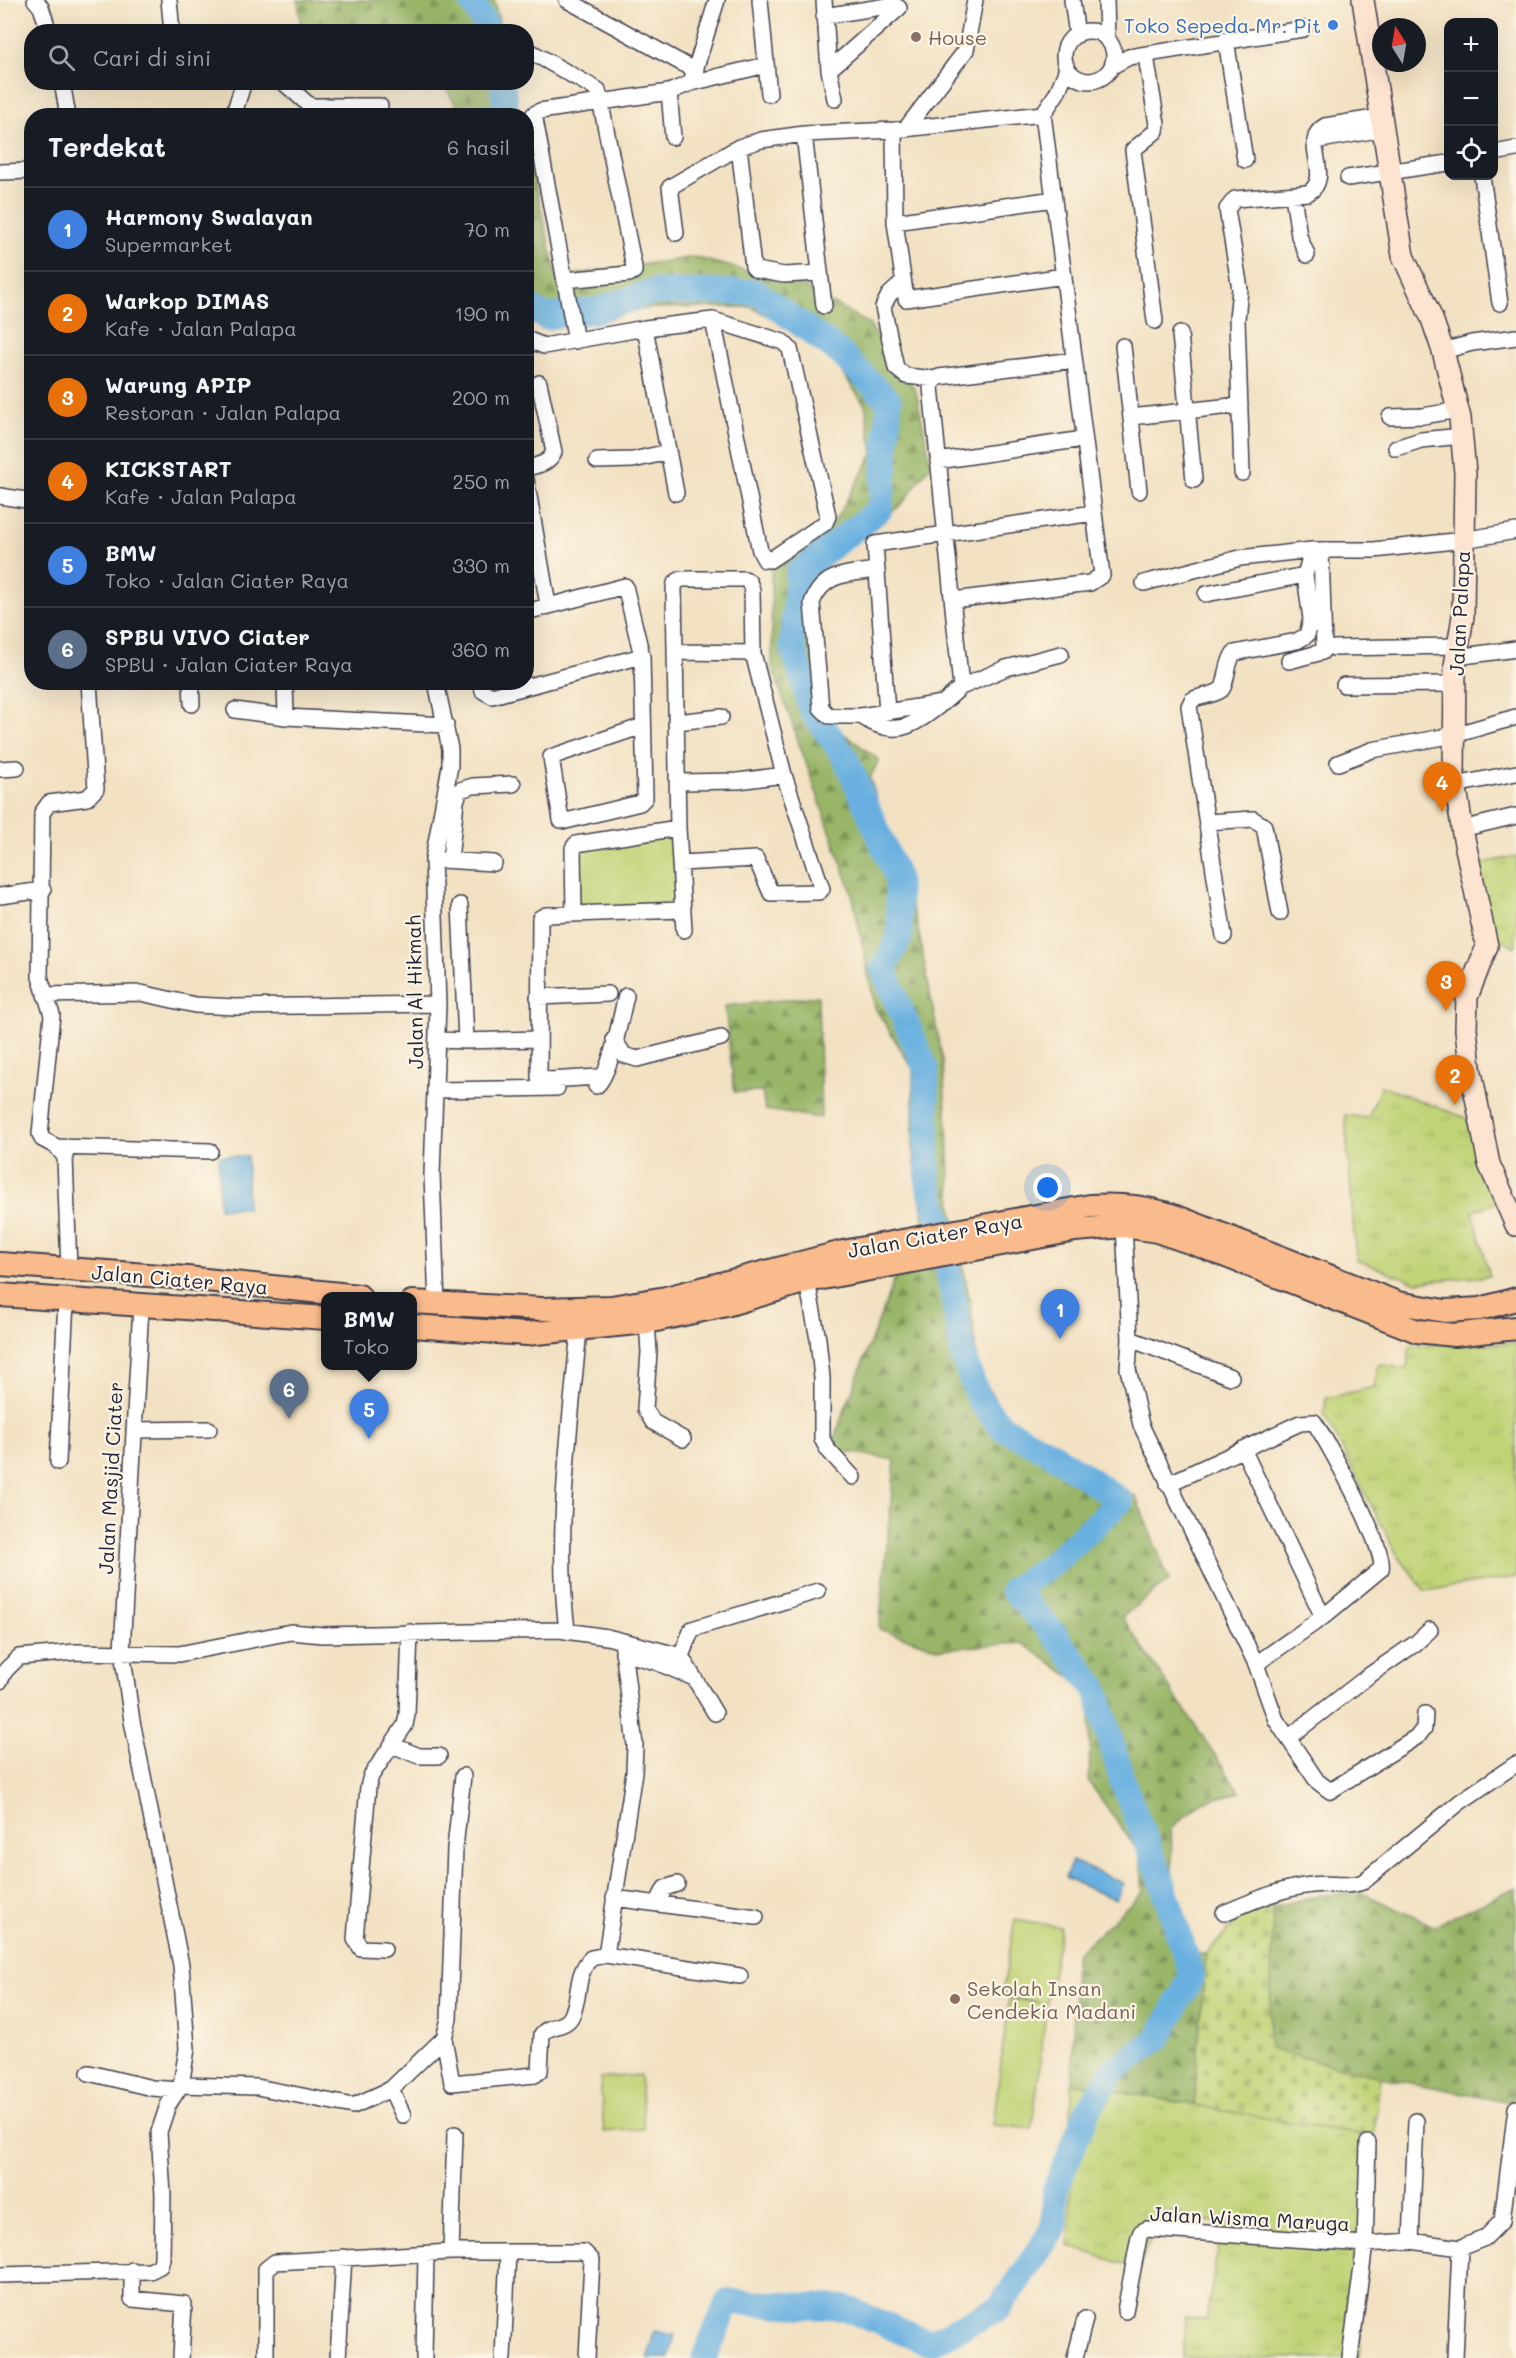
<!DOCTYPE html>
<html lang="id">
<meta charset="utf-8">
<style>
body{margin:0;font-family:Mali,sans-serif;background:#242831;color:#f1f3f6}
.controls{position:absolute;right:18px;top:18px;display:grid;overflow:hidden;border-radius:12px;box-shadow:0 6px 24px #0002}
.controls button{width:54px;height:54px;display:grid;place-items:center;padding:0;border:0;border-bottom:2px solid #363941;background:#171b24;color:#f1f3f6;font:30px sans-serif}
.compass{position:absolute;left:1372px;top:18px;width:54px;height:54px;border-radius:50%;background:#171b24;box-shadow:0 6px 24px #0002;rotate:349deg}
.you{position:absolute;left:1048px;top:1188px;width:21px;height:21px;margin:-15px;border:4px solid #fff;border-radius:50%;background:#1a73e8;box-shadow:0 0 0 9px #1a73e833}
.badge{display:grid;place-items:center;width:39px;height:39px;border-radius:50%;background:#1f6fb2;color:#fff;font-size:20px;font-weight:700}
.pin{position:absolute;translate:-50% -50px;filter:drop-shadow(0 2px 3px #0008)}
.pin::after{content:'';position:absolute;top:32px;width:21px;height:18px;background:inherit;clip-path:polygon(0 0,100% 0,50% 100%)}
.popup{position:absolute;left:321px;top:1292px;width:96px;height:78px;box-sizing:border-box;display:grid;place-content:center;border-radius:12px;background:#171b24;filter:drop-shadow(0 2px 4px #0005);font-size:20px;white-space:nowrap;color:#9ea1a6}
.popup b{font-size:22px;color:#f1f3f6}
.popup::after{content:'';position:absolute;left:50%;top:100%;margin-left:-12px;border:12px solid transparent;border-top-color:#171b24}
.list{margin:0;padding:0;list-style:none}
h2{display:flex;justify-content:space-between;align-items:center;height:78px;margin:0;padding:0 24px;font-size:26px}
h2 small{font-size:20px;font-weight:400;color:#9ea1a6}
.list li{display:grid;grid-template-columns:39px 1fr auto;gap:18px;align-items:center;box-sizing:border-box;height:84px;padding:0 24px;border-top:2px solid #363941}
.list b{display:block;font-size:22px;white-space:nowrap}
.list p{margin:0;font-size:20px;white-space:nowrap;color:#9ea1a6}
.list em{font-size:20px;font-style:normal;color:#9ea1a6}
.icon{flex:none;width:33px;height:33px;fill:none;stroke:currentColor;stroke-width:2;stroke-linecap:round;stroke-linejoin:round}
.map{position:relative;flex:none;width:1516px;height:2358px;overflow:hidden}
.search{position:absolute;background:#171b24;box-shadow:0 6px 24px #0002;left:24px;top:24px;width:510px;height:66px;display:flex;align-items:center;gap:15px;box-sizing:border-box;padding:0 21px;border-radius:24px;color:#9ea1a6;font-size:22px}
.panel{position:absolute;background:#171b24;box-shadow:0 6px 24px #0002;left:24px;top:108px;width:510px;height:582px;border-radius:24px}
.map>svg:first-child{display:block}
.grass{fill:url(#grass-tufts);stroke:#717a58;stroke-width:1.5}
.forest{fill:url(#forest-firs);stroke:#5d6c51;stroke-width:1.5}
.cemetery{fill:url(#cemetery-stones);stroke:#717a58;stroke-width:1.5}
.park{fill:#c0d376;stroke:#717a58;stroke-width:1.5}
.water{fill:#69b0e0;stroke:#46698e;stroke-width:1.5}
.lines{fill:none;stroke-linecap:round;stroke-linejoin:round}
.river{stroke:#69b0e0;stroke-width:26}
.street-casing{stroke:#413f4f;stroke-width:18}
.secondary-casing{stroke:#413f4f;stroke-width:24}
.primary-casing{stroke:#413f4f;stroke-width:26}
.street{stroke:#fff;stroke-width:15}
.secondary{stroke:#fde4d1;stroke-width:21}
.primary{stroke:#fabb8c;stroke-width:22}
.shop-dot{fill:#3f7fe0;stroke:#fcf5e5;stroke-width:2}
.education-dot{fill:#8d6e63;stroke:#fcf5e5;stroke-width:2}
.labels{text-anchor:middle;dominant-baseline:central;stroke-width:4.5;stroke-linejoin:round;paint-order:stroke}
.shop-label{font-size:20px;fill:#366cbe;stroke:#fcf5e5;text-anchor:end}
.education-label{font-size:20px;fill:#785e54;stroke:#fcf5e5;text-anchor:start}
.street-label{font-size:20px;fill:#22223b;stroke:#fcf5e5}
</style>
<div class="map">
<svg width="1516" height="2358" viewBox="0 0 1516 2358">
<defs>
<pattern id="grass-tufts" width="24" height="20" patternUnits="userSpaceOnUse" patternTransform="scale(1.5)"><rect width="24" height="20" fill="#c0d376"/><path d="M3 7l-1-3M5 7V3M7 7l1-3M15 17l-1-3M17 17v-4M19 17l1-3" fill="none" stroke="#a5b567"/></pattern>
<pattern id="forest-firs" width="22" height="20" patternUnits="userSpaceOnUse" patternTransform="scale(1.5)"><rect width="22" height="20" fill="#98b567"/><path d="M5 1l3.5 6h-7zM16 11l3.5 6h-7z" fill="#7c9356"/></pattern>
<pattern id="cemetery-stones" width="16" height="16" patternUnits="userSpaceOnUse" patternTransform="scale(1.5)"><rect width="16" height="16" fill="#c0d376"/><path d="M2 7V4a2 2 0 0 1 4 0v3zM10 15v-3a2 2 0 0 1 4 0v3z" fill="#a5b567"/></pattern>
</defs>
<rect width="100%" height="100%" fill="#fcf5e5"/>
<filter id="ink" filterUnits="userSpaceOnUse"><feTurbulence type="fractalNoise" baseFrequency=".0167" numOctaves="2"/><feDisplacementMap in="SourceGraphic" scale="12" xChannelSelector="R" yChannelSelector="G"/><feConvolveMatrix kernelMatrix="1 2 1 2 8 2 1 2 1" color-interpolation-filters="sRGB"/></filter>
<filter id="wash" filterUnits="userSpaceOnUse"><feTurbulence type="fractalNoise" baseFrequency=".008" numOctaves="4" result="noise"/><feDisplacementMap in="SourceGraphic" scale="24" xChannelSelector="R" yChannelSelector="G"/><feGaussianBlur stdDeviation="1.35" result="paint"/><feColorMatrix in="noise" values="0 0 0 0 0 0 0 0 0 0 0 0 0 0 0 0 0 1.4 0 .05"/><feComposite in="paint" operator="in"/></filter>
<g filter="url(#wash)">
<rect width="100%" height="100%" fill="#f2e1c2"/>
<path class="grass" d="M1516,856V947L1483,931L1474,865Z
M1381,1086L1475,1121L1501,1201L1473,1211L1490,1276L1415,1282L1356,1260L1345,1115L1368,1118Z
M1516,1343V1577L1425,1591L1398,1556L1324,1414L1326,1398L1374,1387L1379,1364L1407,1369L1410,1345Z
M1072,2083L1374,2137L1359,2358H1183L1185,2317L1206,2320L1222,2224L1160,2210L1139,2270L1069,2246Z"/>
<path class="forest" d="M298,0H494L501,31H301Z
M443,83H512L520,115H452L456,105Z
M526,145L557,277L694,257L800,285L868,323L916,391L931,464L903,503L810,580L815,678L839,730L879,760L870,778L917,924L943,1062L952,1207L971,1308L978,1369L1000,1409L1028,1433L1136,1497L1169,1580L1122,1617L1240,1792L1202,1802L1171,1828L1175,1955L1206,1954L1194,2105L1072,2083L1075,1955L1143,1892L1140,1854L1089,1782L1091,1691L1022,1643L939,1649L879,1629L895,1460L830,1449L896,1275L931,1269L913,1150V1069L875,1008L852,893L772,667L771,568L834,522L873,454L865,405L822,344L751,307L650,308L550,325L527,313Z
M818,996L821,1118L765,1110L762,1092H734L725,1006Z
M1516,1887V2086L1511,2102L1380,2077L1269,2049L1273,1907L1315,1896L1360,1892L1434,1926Z"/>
<path class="cemetery" d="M1273,1907L1269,2049L1380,2077L1374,2137L1194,2105L1206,1954L1246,1911Z"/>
<path class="park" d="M678,828L682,915L574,914L573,848Z
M1015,1919L1061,1927L1047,2003L1032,2129L993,2125L1009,1999L1044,2003L1002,1995Z
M640,2075L644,2129L604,2132L600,2078Z"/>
<path class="water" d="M219,1156H247V1208H219Z
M1072,1861L1123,1883L1116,1900L1065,1878Z
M654,2331L675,2335L669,2358H648Z"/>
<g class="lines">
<path class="river" d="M471,0L490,32
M502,82L506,111L502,116
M526,305L545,317L597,310L652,292H756L839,352L889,401L885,468L880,509L798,573L792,645L812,711L845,757L897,877L900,937L883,969L926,1069L928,1183L940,1220L964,1360L980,1401L1003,1428L1051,1453L1121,1501L1048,1567L1013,1590L1053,1633L1096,1689L1123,1783L1161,1878L1192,1976L1159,2038L1114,2070L1088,2110L1055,2190L1054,2228L999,2308L929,2343L845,2308L728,2302L704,2358"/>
</g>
</g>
<g filter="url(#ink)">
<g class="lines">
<g class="street-casing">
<path id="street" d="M35,0L41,7L49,32
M169,0L172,32
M567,0L696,71
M760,0L769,94
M824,0L829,70L835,99
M1072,0L1077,35
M1106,0L1107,40
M824,16L894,5L899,8L829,70
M1064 56a25 25 0 1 1 50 0a25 25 0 1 1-50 0Z
M1226,40L1245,160
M526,49L598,90L634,267V271L629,274L565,280
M1146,56L1157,124L1156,131L1133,150L1155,321
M1112,66L1129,57L1303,29
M62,82L68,116
M283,82L317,112
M691,83L766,65
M669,92L673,137
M312,106H380
M233,116L244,82
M907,127L966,50L975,0
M894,130L895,222L906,299L1064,276
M804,134L824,306
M1315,141L1383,129
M739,147L753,267L756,270L784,275L820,273
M1494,153L1516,149
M0,172L32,171
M1482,176L1500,303
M1348,178L1448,163
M1293,195L1299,236L1307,255
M895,222L1054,199
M676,233L670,187L739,147L761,140L804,134L894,130L1043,114
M902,283L889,295L883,307L896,368L906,376L936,379
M645,328L676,493
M1180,334L1194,480
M526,339L544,346L645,328L713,320L783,342L790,349L828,516L825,523L770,560H765L760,551L713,320
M576,341L534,114L540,111L669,92L691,83L717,0
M1123,346L1139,491
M1443,351L1472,343L1516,337
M1131,417L1240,405
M1390,417L1423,416L1458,410
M1396,448L1421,440L1462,436
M597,461L633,460L668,452
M938,461L1083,439
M526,468C539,465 548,464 554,452L539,383
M1242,473L1237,319L1240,289L1227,209L1235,199L1308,193C1335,177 1299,140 1325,126L1381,117
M526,479L548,605
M0,496L32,501
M877,570C849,574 823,572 812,603L821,708L829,716H861L943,703L961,687L1006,668L1061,654
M1144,583L1240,558L1312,550H1374L1463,540L1516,531
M1206,594L1305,575
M953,600L1090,583L1102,575L1043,114L1057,93L1067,69
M526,612L625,586L642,656L645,798L640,803L566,821L561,820L551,757L643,726
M1334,648L1457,646
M676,652L753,653
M1456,657L1516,649
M1289,661L1322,652L1324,648L1321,550
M89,682L96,789L87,798L49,803L42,813L40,977L52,1015L40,1134L42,1139L57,1147L210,1151
M191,682L192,704
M285,682L286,717
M436,682L450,749V766L433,859L438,1004L432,1175L437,1305
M481,682L483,691L492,696L642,656
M1344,685L1455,684
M961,687L931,387L933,381L939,377L1074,360
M235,710L286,717L446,725
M887,712L875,544L1094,513
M861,716C893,738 912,728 940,705
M677,722L721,717
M1338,763L1372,750L1454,735L1516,717
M0,769L17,768
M679,782L738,781L784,775
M1455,785L1516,773
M1207,822L1253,819L1264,826L1280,913
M1474,826L1516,816
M441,860L494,863
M450,860L456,801L460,790L473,786L513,784
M680,863L756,859L771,893L819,892L822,889L784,775L753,653L752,590L749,582L745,579H681L675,583L674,589L678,828L684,930
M0,896L43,890
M574,914L573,848L576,844L678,828
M1224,936L1189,706L1192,700C1201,695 1213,696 1221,690C1227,685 1226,663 1234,653L1297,641L1307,635L1311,619L1305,575L1312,550
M45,995L141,993L195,1005L236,1007L438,1004
M538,997L608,994
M614,1039L624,1055L637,1059L721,1038
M438,1040L466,1041L460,905
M466,1041L538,1039
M598,1077L549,1080L539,1077L540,918L546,915L681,910
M596,1086C610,1077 621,1015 626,996
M436,1090L557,1088
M57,1147L65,1157L69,1270
M1124,1226L1130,1339L1128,1369L1141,1425L1256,1664L1276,1720L1317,1781L1330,1791L1418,1736L1424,1728L1425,1714
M807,1281L818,1339L822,1378V1439L828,1450L853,1477
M647,1322L649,1352L645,1409L653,1422L683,1439
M1130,1339L1231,1377
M134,1430L209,1429
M1243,1449L1323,1617
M58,1462L66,1300
M1168,1484L1300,1423L1314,1422C1328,1442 1388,1551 1381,1569L1323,1617L1256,1664
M567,1631C555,1530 570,1430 579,1329
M623,1653L656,1662L694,1678
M681,1656L692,1629L818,1591
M0,1681L5,1671L19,1657L76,1652L179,1654L291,1632L323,1635L559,1630L607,1637L681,1656L715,1713
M1288,1738L1367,1677L1416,1643L1430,1630
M392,1745L419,1756H439
M614,1898L756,1917
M657,1904L665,1888L677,1884
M1224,1913C1253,1901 1281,1888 1312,1885C1330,1882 1345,1888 1363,1882L1460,1802L1516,1764
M384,1949L361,1948L355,1939L368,1787L371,1776L405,1725L407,1715L410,1632
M606,1955L634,1772L635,1745L622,1641
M444,2038L452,2083L535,2075L540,2071L542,2034C549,2024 566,2029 572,2015C581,1995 575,1974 591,1958L606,1955L740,1976
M89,2073L152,2088L178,2090
M181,2085L257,2087L353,2106L391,2089
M403,2115L391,2089L444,2038L449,2019L455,1848L463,1776
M1411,2241L1416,2121
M451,2252L455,2134
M132,2270V2299L184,2304L181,2358
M0,2275L150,2271L160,2266L162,2259L163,2195L159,2132L168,2105L181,2085L187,2049L181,1965L132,1721L122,1651L141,1306
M1125,2311L1139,2237L1141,2232L1147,2229L1365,2244L1411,2241L1460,2248L1485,2238L1502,2221L1516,2108
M266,2358V2269L275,2262L451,2252H584L592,2260L587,2358
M338,2358L344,2257
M424,2358L426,2254
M503,2358L508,2252
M1075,2358L1085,2319
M1350,2358L1365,2244L1368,2143
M1455,2358L1460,2248"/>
</g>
<g class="secondary-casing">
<path id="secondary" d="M1363,0L1403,256L1432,319L1443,351L1460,418L1465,473L1463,616L1455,666L1454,775L1463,834L1487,946L1467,997L1466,1029L1470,1067L1489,1164L1516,1225"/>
</g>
<g class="primary-casing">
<path id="primary" d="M0,1264L187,1278L359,1296
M0,1295L326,1318
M412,1302L542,1309L611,1307L666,1298L843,1252L1090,1206C1122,1204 1147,1207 1177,1217L1398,1303L1445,1311L1480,1309L1516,1299
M412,1326L526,1334L647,1322L726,1305L807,1281L1075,1230L1124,1226L1157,1231L1198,1245L1417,1331L1454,1335L1516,1328"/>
</g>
<use href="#street" class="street"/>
<use href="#secondary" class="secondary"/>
<use href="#primary" class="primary"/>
</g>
</g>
<circle class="shop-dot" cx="1333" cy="25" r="6"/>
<g class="education-dot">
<circle cx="916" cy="37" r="6"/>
<circle cx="955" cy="1999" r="6"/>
</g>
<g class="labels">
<g class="shop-label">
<text x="1321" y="25">Toko Sepeda Mr. Pit</text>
</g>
<g class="education-label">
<text x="928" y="37">House</text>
<text x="967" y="1988">Sekolah Insan<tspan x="967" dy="23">Cendekia Madani</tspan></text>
</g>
<g class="street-label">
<text transform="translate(1459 613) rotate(-87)">Jalan Palapa</text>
<text transform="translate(414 992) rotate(-91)">Jalan Al Hikmah</text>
<text transform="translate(935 1235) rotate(-10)">Jalan Ciater Raya</text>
<text transform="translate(180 1279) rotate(5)">Jalan Ciater Raya</text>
<text transform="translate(110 1478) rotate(-87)">Jalan Masjid Ciater</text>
<text transform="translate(1250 2218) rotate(3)">Jalan Wisma Maruga</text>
</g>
</g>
</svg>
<div class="controls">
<button>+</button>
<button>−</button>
<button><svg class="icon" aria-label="locate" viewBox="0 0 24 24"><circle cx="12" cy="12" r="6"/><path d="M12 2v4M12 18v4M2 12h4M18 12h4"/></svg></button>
</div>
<svg class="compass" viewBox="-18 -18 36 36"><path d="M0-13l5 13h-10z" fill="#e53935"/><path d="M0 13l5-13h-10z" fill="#9ea1a6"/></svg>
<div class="you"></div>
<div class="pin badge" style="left:1060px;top:1339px;background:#3f7fe0">1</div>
<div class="pin badge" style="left:1455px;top:1105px;background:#e8710a">2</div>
<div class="pin badge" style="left:1446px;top:1011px;background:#e8710a">3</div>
<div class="pin badge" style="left:1442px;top:812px;background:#e8710a">4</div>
<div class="pin badge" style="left:369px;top:1439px;background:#3f7fe0">5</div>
<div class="popup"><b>BMW</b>Toko</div>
<div class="pin badge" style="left:289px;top:1419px;background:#5c6f8a">6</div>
<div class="search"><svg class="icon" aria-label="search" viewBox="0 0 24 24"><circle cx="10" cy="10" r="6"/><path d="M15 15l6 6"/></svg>Cari di sini</div>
<section class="panel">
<h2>Terdekat<small>6 hasil</small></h2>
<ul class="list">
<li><span class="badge" style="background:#3f7fe0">1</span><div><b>Harmony Swalayan</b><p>Supermarket</p></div><em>70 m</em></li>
<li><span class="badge" style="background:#e8710a">2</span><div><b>Warkop DIMAS</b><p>Kafe · Jalan Palapa</p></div><em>190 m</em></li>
<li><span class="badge" style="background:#e8710a">3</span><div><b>Warung APIP</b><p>Restoran · Jalan Palapa</p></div><em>200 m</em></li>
<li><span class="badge" style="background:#e8710a">4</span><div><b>KICKSTART</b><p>Kafe · Jalan Palapa</p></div><em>250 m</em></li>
<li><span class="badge" style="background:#3f7fe0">5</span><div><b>BMW</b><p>Toko · Jalan Ciater Raya</p></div><em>330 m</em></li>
<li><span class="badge" style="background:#5c6f8a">6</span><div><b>SPBU VIVO Ciater</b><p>SPBU · Jalan Ciater Raya</p></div><em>360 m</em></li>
</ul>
</section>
</div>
